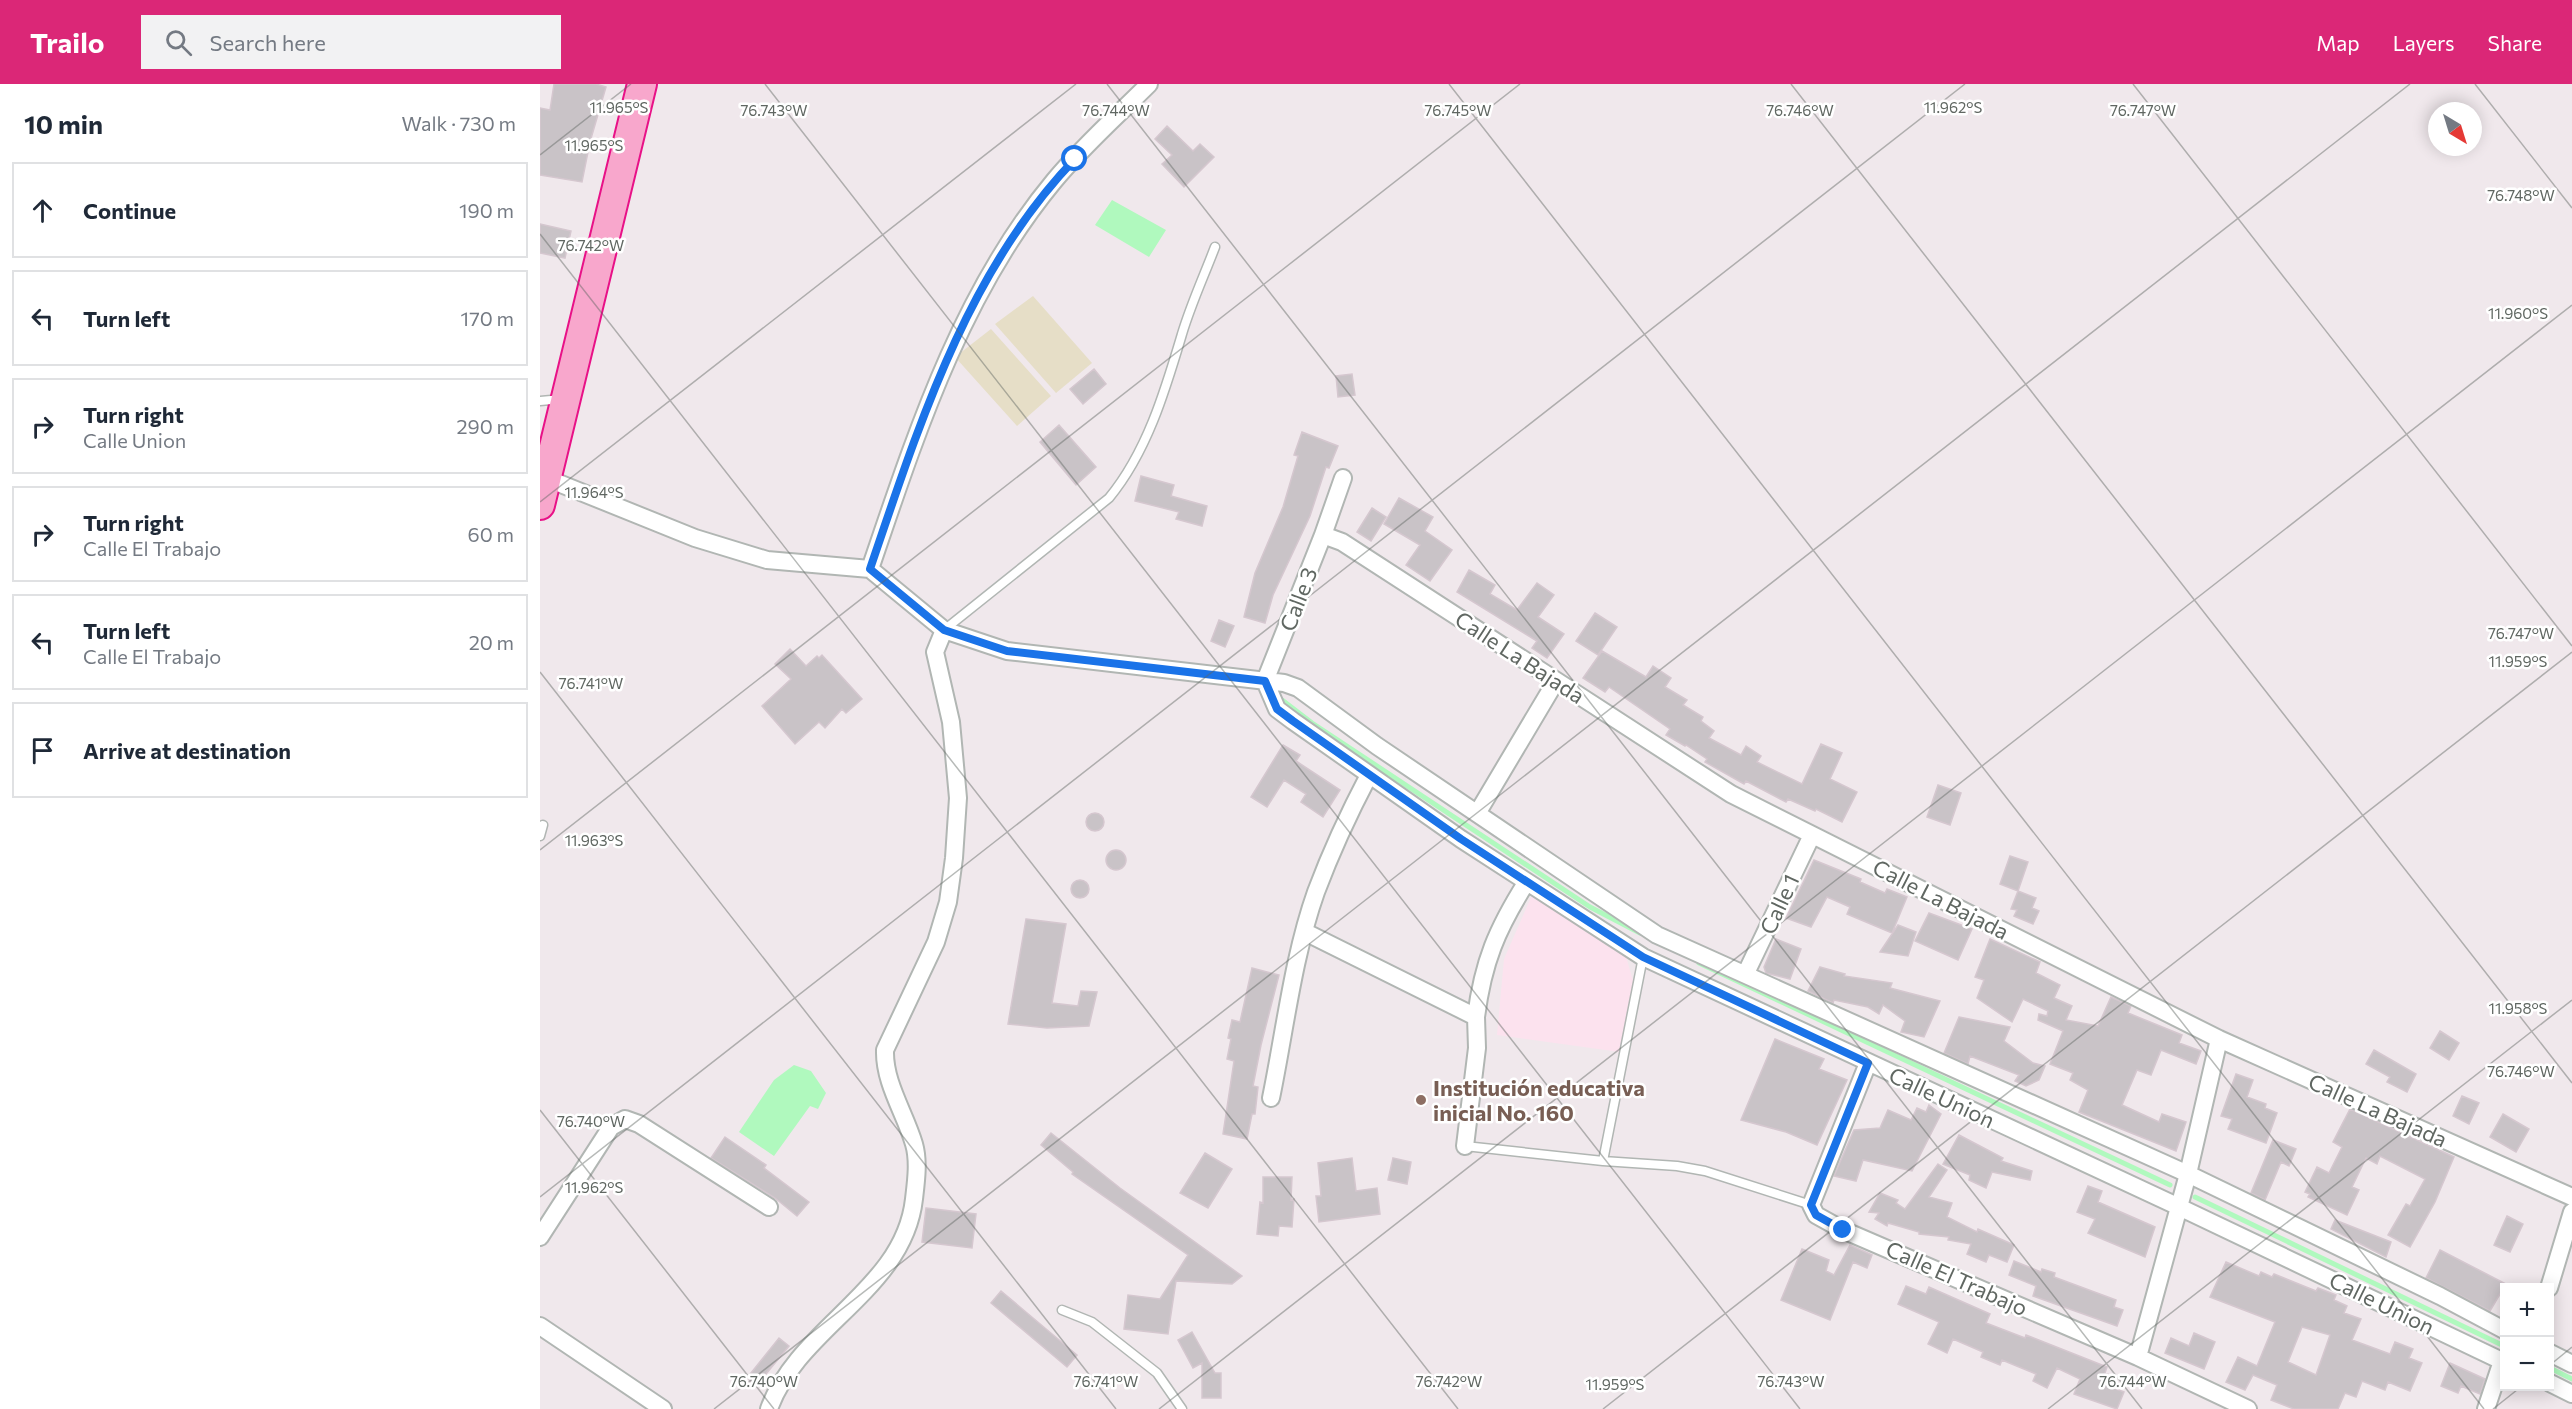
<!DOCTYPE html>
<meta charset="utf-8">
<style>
body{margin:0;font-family:Commissioner,sans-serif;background:#f2f2f3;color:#1f2937}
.controls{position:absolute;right:18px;bottom:18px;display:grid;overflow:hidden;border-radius:0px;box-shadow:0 3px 15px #0003}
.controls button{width:54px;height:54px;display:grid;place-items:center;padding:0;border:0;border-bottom:2px solid #e0e1e3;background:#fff;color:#1f2937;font:30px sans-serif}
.compass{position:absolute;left:1888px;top:18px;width:54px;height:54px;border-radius:50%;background:#fff;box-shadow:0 3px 15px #0003;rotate:142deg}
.stop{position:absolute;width:18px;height:18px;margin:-14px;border:4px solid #1a73e8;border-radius:50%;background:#fff}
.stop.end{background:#1a73e8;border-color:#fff;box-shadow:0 2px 6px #0008}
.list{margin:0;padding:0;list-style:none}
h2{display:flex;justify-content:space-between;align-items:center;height:78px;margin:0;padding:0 24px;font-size:26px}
h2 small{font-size:20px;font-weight:400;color:#747a83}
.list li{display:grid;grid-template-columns:39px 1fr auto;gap:18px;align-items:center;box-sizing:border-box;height:96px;margin:0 12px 12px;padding:0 12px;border:2px solid #e0e1e3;border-radius:0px}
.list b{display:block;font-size:22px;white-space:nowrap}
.list p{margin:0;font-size:20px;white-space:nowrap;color:#747a83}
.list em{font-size:20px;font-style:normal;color:#747a83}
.icon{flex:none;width:33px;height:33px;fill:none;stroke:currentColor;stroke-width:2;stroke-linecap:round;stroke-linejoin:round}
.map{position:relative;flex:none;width:2032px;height:1325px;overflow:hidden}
header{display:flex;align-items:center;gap:36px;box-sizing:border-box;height:84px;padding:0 30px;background:#db2777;color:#fff}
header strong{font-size:28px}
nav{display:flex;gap:33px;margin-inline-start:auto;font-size:21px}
.search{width:420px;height:54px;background:#f2f2f3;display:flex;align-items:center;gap:15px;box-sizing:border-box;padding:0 21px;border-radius:0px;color:#747a83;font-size:22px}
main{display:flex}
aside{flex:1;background:#fff}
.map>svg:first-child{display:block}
.commercial{fill:#fce2ee}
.green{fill:#e6dec7}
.water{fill:#b0f9be}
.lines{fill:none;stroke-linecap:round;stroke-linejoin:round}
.stream{stroke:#b0f9be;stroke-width:5}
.building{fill:#c9c3c7;stroke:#d5c7cf;stroke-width:1.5;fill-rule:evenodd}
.service-casing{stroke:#b1b6b3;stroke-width:11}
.minor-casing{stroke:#b1b6b3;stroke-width:20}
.trunk-casing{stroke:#e81187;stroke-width:32}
.service{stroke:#fff;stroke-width:8}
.minor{stroke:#fff;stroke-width:16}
.trunk{stroke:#f8a7cc;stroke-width:28}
.route{stroke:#1a73e8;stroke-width:8}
.ticks{fill:none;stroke:#606762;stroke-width:1.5;stroke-opacity:0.45}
.education-dot{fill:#8d6e63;stroke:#fff;stroke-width:2}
.labels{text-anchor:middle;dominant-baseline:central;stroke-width:5;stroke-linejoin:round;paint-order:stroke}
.street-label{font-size:22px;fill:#606762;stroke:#fff}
.education-label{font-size:22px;font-weight:bold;fill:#785e54;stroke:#fff;text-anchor:start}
.ticks-label{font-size:15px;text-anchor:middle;fill:#606762;stroke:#fff;stroke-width:5;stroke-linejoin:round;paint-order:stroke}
</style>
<header>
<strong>Trailo</strong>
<div class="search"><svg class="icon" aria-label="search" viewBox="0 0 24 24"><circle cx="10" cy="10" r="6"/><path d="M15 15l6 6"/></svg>Search here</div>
<nav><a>Map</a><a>Layers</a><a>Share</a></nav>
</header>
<main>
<aside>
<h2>10 min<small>Walk · 730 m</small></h2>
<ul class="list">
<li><svg class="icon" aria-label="ahead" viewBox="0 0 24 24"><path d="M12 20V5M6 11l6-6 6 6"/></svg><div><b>Continue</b></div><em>190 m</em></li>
<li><svg class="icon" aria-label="left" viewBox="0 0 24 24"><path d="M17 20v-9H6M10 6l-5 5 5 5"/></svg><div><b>Turn left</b></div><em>170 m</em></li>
<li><svg class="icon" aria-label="right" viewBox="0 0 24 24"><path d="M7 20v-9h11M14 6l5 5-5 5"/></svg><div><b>Turn right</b><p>Calle Union</p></div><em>290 m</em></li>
<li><svg class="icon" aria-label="right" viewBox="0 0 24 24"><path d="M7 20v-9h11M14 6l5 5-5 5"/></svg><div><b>Turn right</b><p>Calle El Trabajo</p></div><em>60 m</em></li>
<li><svg class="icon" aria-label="left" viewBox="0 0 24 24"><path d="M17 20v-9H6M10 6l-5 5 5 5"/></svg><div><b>Turn left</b><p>Calle El Trabajo</p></div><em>20 m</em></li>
<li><svg class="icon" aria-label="arrive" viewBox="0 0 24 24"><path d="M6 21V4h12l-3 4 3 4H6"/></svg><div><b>Arrive at destination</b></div></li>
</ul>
</aside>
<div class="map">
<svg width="2032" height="1325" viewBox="0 0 2032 1325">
<rect width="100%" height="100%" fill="#f0e8ec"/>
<path class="commercial" d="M992,811L1085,869L1098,914L1080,968L957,951L964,875Z"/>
<path class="green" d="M493,212L552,279L516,309L455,240Z
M451,245L511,312L477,342L415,273Z"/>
<path class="water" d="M572,116L626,146L609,173L555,141Z
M254,981L271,987L286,1009L278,1025L270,1022L234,1072L199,1048L234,996Z"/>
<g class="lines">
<path class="stream" d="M742,616L772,639L1050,823L1100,849
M1159,879L1630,1101
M1655,1113L1964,1262
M2010,1284L2032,1295"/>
</g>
<path class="building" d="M14,0H56L66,3L50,58L42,98L0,91V24L10,26Z
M627,42L653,67L660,60L674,73L644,103L622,80L632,71L615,55Z
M0,140L31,147L25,174L0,169Z
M554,285L566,300L543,320L530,305Z
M812,290L815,311L798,313L796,292Z
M519,341L556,383L536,401L500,358Z
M762,348L798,362L789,384L786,383L770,432L733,511L725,539L704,533L715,489L743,423L758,372L754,371Z
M601,392L634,401L631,412L667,422L662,442L636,435L639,428L595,417Z
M859,414L893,433L885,447L912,466L890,497L866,481L880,461L844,440Z
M832,424L846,433L831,457L817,448Z
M929,486L955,501L950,510L977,526L997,499L1014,511L998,533L1024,550L1007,574L992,564L997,557L917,508Z
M1055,529L1077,543L1058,571L1036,557Z
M679,536L694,542L685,563L671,557Z
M250,565L266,582L277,572L279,574L282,571L322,615L306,629L302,625L285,644L279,638L255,660L222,622L251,595L235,580Z
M1062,567L1106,593L1113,582L1131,594L1125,603L1147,616L1143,621L1163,633L1161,637L1174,647L1169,654L1201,671L1206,662L1221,672L1217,678L1262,700L1281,660L1302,669L1290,695L1317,708L1302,738L1276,725L1275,727L1248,715L1246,718L1206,697L1204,700L1165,678L1167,675L1146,661L1145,662L1126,651L1130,645L1069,603L1065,608L1043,594Z
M743,661L760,671L756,677L800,706L783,733L761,718L766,710L744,696L727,723L711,713Z
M1398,701L1421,709L1410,741L1387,733Z
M546 738a9 9 0 1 1 18 0a9 9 0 1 1-18 0Z
M566 776a10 10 0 1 1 20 0a10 10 0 1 1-20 0Z
M1470,772L1488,778L1478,807L1460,800Z
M1274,776L1321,795L1320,798L1345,809L1347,805L1367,813L1352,849L1307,830L1310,823L1287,813L1271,843L1246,834Z
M531 805a9 9 0 1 1 18 0a9 9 0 1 1-18 0Z
M1478,807L1496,814L1492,824L1499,827L1493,840L1474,832L1477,826L1471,825Z
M1389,829L1432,845L1418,876L1375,857Z
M486,835L526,840L512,919L538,922L541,907L557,908L549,942L507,944L468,940Z
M1358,841L1376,848L1368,872L1340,868Z
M1236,855L1261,865L1250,895L1226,889L1224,883Z
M1450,855L1500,878L1496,889L1520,901L1514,914L1532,922L1526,936L1558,942L1571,913L1591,922L1588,929L1642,951L1639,959L1661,967L1656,980L1621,966L1611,991L1597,986L1582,1021L1619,1038L1622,1030L1646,1038L1636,1067L1539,1028L1548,1006L1530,996L1533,989L1510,980L1523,947L1498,936L1499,930L1507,932L1508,927L1483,915L1472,938L1437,914L1444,896L1435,893Z
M1280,883L1305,890L1304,892L1352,899L1350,904L1400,917L1384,953L1361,948L1365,937L1343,921L1339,930L1328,923L1294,916L1293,919L1268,907Z
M712,884L739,891L721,961L713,1002L718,1003L715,1030H712L707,1055L683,1050L694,977L687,975L691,955L688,954L692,936L700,938Z
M1419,933L1470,943L1464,957L1493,979L1505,982L1499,996L1486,1002L1475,997L1479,991L1430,972L1428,980L1404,969Z
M1900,947L1919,959L1909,976L1890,964Z
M1235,955L1284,975L1279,985L1307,996L1277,1061L1246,1048L1201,1036Z
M1834,966L1876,990L1867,1008L1847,998L1850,993L1826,980Z
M1696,990L1713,996L1707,1013L1726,1020L1725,1024L1737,1029L1726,1059L1688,1045L1692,1035L1681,1032Z
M1922,1012L1939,1019L1929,1040L1913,1032Z
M1389,1021L1401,1030L1372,1087L1323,1076L1316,1097L1294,1092L1314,1046L1340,1044L1348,1026L1371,1036L1377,1024L1386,1028Z
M1810,1025L1914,1073L1895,1118L1870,1163L1848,1151L1866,1120L1870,1122L1885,1095L1840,1072L1837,1080L1826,1074L1812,1103L1819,1106L1807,1131L1768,1113L1770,1110L1765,1108L1777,1083L1789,1089L1802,1063L1793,1058Z
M1963,1030L1989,1045L1976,1068L1950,1053Z
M511,1049L580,1104L702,1192L692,1200L636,1197L628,1250L584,1245L588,1211L620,1215L648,1171L532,1090L533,1088L501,1061Z
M1419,1051L1463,1074L1461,1077L1492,1087L1490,1096L1452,1088L1446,1104L1429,1096L1430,1091L1403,1080Z
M185,1053L226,1081L224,1084L269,1118L257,1132L235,1114L171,1074Z
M1733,1056L1756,1065L1749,1082L1741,1078L1725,1116L1711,1109Z
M665,1069L692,1085L668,1124L640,1109Z
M812,1074L816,1107L837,1104L840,1130L779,1138L776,1112H781L778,1079Z
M853,1074L871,1078L867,1100L848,1096Z
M1398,1080L1407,1086L1389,1113L1412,1119L1407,1133L1437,1148L1438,1145L1474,1161L1467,1178L1449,1171L1446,1178L1427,1170L1431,1160L1408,1156L1409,1153L1379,1150V1148L1348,1139L1347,1142L1335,1135L1339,1129L1329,1128L1340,1109L1358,1116L1356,1119L1365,1125Z
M723,1093H752L751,1116L754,1115L752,1143L739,1142L738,1152L717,1150L720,1118L723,1119Z
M1548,1102L1562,1107L1558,1118L1615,1143L1605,1173L1548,1149L1555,1135L1537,1128Z
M386,1124L436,1130L432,1164L382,1158Z
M1967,1132L1983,1140L1970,1168L1954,1161Z
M1795,1136L1851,1158L1846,1173L1791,1145Z
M1310,1161L1332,1171L1327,1184L1313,1178L1290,1236L1241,1216L1262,1165L1289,1176L1286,1187L1294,1191Z
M1900,1166L1966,1200L1950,1227L1886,1194Z
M1474,1177L1501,1188L1502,1185L1515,1189L1514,1193L1576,1216L1574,1223L1583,1226L1577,1242L1493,1212L1496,1202L1469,1191Z
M1686,1178L1719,1192L1721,1188L1732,1193L1734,1190L1776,1207L1778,1204L1796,1211L1794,1216L1807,1222L1804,1229L1821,1235L1812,1256L1850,1270L1855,1258L1873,1265L1869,1274L1882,1279L1870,1307L1848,1298L1845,1306L1822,1297L1816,1313L1805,1309L1798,1325H1754L1731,1316L1737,1301L1713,1291L1705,1306L1686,1298L1698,1273L1717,1282L1735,1238L1670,1213ZM1762,1243L1790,1251L1776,1291L1748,1278Z
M1366,1202L1386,1210L1389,1203L1450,1230L1446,1239L1485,1254L1486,1251L1567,1283L1565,1289L1574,1293L1571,1303L1584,1308L1577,1325L1534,1310L1540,1295L1517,1284L1507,1304L1493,1297L1496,1290L1462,1276L1460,1281L1441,1273L1443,1268L1413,1255L1407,1269L1388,1260L1399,1238L1358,1220Z
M461,1207L537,1271L527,1283L451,1219Z
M652,1248L675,1289H681V1314H662V1279L653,1284L638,1256Z
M1654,1249L1675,1258L1664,1285L1625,1269L1631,1254L1649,1262Z
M239,1254L249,1262L216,1302L207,1294Z
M1910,1279L1945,1295L1940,1310L1921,1302L1918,1309L1901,1302Z"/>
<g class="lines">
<g class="service-casing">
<path id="service" d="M0,317L22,315
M404,546L569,414C607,368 625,307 642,250C651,220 664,192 675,163
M0,752L3,741
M925,1062L1063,1077L1137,1082L1165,1087L1271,1121
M1063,1077L1103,873
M522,1226L552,1238L617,1289L642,1325"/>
</g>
<g class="minor-casing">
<path id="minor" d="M6,394L155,454L227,476L330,485L404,546L467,567L744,599L758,604L837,662L1117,851L1648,1090L1900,1212L1964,1246
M783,451L803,394
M330,485C376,350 421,209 514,97C542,63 577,32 609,0
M725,597L783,451L802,458L1191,710L1679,955L2032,1113
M725,597L737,625L753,637L921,755L1103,873L1637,1122L1964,1278
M938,728L1016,597
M765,848L936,933L937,964L925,1062
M1206,889L1272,751
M936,933C943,878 957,845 986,799
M1328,979L1271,1121L1276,1131L1303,1146L1598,1273L1708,1325
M731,1014C745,946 753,873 776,808C791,768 809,729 829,691
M0,1153L71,1043L85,1035L99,1040L229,1123
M2009,1204L2032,1128
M0,1242L123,1325
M2010,1269L2032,1280
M1598,1273L1648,1090L1679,955
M2010,1299L2032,1310
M229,1325C258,1243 364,1206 374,1115C376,1098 379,1077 374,1060C365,1029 344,999 345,966L396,858L408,818L414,774L418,714L411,638L395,568L404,546
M1946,1325L1962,1277"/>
</g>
<g class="trunk-casing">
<path id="trunk" d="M0,421L102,0"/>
</g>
<use href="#service" class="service"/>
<use href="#minor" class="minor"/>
<use href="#trunk" class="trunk"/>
</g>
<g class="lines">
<path class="route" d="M535,75C427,187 379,341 330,485L404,546L467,567L725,597L737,625L753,637L921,755L1103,873L1328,979L1271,1121L1276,1131L1303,1146"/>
</g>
<path class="ticks" d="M225,0L1260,1325M567,0L1602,1325M909,0L1944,1325M1251,0L2032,999M1593,0L2032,562M1935,0L2032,124M0,71L91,0M0,150L918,1325M0,418L536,0M0,588L576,1325M0,766L980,0M0,1026L234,1325M0,1113L1425,0M2010,1281L2032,1263M174,1325L1870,0M619,1325L2032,221M1063,1325L2032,568M1508,1325L2032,916M1953,1325L1982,1302"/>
<circle class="education-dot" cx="881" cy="1016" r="6"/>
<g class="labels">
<g class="street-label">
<text transform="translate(758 515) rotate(-69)">Calle 3</text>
<text transform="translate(980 573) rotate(33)">Calle La Bajada</text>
<text transform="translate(1401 815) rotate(27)">Calle La Bajada</text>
<text transform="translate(1239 820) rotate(-65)">Calle 1</text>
<text transform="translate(1402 1013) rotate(25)">Calle Union</text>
<text transform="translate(1838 1026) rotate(24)">Calle La Bajada</text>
<text transform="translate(1417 1194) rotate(24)">Calle El Trabajo</text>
<text transform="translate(1842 1219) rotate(26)">Calle Union</text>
</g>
<g class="education-label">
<text x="893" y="1003">Institución educativa<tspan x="893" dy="25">inicial No. 160</tspan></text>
</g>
</g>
<g class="ticks-label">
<text x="79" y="29">11.965°S</text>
<text x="1413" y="29">11.962°S</text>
<text x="234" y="32">76.743°W</text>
<text x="576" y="32">76.744°W</text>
<text x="918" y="32">76.745°W</text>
<text x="1603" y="32">76.747°W</text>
<text x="1260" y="32">76.746°W</text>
<text x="54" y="67">11.965°S</text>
<text x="1981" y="117">76.748°W</text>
<text x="51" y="167">76.742°W</text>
<text x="1978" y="235">11.960°S</text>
<text x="54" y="414">11.964°S</text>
<text x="1981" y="555">76.747°W</text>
<text x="1978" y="583">11.959°S</text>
<text x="51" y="605">76.741°W</text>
<text x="54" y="762">11.963°S</text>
<text x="1978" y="930">11.958°S</text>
<text x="1981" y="993">76.746°W</text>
<text x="51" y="1043">76.740°W</text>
<text x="54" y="1109">11.962°S</text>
<text x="224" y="1303">76.740°W</text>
<text x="566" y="1303">76.741°W</text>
<text x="909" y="1303">76.742°W</text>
<text x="1251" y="1303">76.743°W</text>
<text x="1593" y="1303">76.744°W</text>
<text x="1075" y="1306">11.959°S</text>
</g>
</svg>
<div class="controls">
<button>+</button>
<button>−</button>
</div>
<svg class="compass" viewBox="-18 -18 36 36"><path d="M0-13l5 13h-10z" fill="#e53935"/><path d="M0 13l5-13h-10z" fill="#747a83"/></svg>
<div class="stop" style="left:535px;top:75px"></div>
<div class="stop end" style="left:1303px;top:1146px"></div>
</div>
</main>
